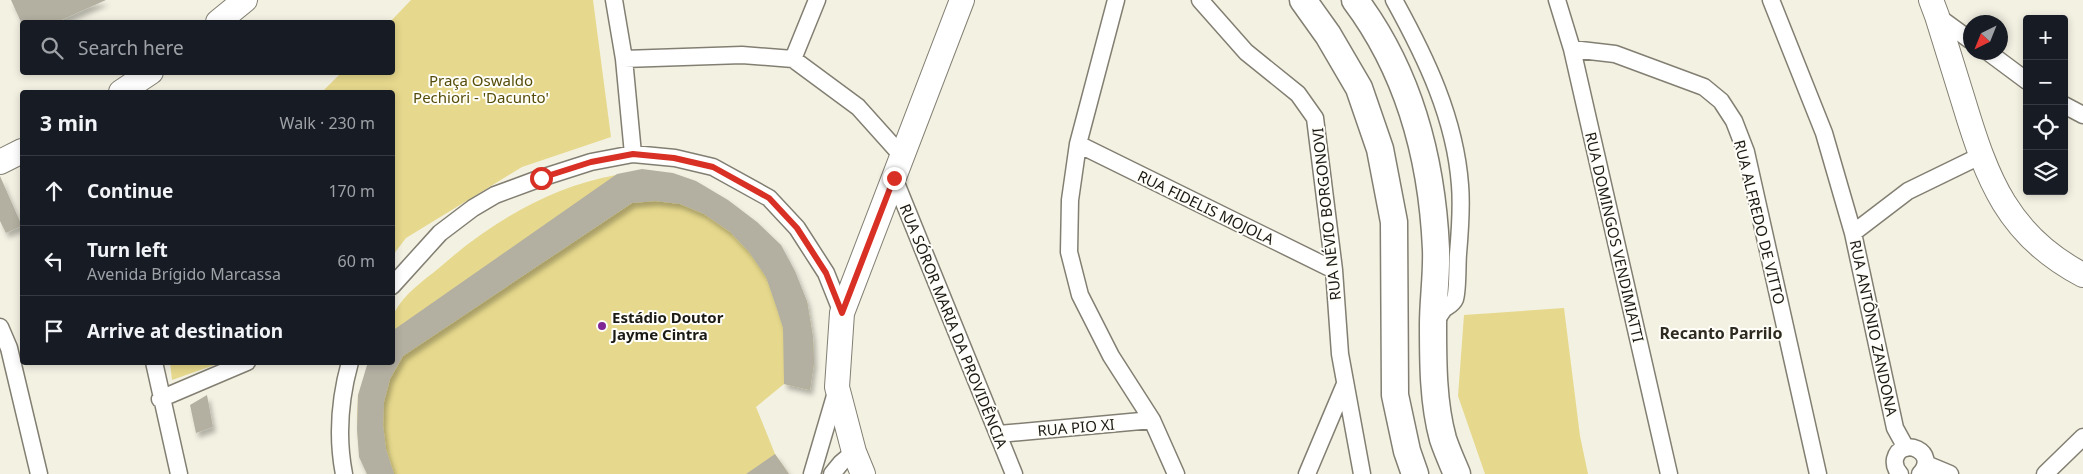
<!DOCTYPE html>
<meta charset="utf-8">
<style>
body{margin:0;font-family:"Noto Sans",sans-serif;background:#242831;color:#f1f3f6}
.controls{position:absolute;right:15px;top:15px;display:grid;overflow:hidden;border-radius:5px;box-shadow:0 2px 8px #0003}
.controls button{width:45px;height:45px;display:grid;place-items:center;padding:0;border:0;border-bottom:1px solid #363941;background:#171b24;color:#f1f3f6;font:25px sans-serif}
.compass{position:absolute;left:1963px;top:15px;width:45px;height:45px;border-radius:50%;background:#171b24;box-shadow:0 2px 8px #0003;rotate:223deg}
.stop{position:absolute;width:15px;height:15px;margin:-11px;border:4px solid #d93025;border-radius:50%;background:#fff}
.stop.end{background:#d93025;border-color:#fff;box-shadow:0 1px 5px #0008}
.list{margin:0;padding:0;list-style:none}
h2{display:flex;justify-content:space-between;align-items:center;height:65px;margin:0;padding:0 20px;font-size:21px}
h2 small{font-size:16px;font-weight:400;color:#9ea1a6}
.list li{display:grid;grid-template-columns:32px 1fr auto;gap:15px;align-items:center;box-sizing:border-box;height:70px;padding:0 20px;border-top:1px solid #363941}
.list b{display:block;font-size:19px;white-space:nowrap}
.list p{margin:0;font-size:16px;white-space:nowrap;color:#9ea1a6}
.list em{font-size:16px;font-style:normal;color:#9ea1a6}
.icon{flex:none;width:28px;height:28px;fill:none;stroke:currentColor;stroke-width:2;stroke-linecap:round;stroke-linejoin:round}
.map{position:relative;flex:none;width:2083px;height:474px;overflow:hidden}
.search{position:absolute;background:#171b24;box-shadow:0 2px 8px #0003;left:20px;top:20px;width:375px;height:55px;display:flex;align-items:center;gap:12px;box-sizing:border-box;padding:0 18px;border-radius:5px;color:#9ea1a6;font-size:19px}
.panel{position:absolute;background:#171b24;box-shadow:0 2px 8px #0003;left:20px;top:90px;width:375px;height:275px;border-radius:5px}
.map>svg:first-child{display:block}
.green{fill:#e6d88c}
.building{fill:#b3b0a2;filter:url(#shadow)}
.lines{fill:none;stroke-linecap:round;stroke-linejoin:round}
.street-casing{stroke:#827f72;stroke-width:19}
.secondary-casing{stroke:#827f72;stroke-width:26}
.primary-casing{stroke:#827f72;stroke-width:29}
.street{stroke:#fff;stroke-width:16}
.secondary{stroke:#fff;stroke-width:24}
.primary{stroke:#fff;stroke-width:26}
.route{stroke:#d93025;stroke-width:6}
.poi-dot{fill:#7e2795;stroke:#fffef8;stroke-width:2}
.labels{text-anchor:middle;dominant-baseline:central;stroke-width:4;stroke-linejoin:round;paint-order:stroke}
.park-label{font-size:15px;fill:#564c09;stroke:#fffef8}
.street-label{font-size:15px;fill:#1b1a15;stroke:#fffef8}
.poi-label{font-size:15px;font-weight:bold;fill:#1b1a15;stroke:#fffef8;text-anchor:start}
.neighbourhood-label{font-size:16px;font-weight:bold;fill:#2e2c21;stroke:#fffef8}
</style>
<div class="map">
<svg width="2083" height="474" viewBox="0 0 2083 474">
<defs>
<filter id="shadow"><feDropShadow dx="3" dy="5" stdDeviation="2.5" flood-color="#0004"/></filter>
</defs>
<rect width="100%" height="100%" fill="#f3f1e2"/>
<path class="green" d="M411,0H593L611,137L522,167L406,238L393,255L392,92H322L341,73L392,72V22H390Z
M673,173L807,301L813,337L814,363L810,390L784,384L756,407L775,454L789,474H367C355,448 357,424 358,395L392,362C393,351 389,322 394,313C404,294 423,281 439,268C489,224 549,187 616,175C634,172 654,174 673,173Z
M1564,308L1580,436L1588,474H1485L1458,396L1464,315Z
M170,362H220V363L172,380Z"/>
<path class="building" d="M11,0H106L57,22H21Z
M642,169L673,173L696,181L728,200L757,222L781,245L795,271L807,301L813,337L814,363L810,390L784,384L783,328L776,306L766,277L749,252L730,232L704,214L680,204L655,201L632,203L403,356L390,379L384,402L383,425L386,449L394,474H367L359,457L357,429L358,395L368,362H392V331L617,174Z
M0,176L22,226L6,233L0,221Z
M207,395L213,427L196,433L190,405Z
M775,454L789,474H746Z"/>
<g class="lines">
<g class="street-casing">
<path id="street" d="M614,0L624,59L633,154
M1116,0L1078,144L1070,200L1069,252L1080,295L1111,356L1152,420L1176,474
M1200,0L1246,52L1298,94L1315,118L1334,270L1340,354L1362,474
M1394,0C1426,58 1455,118 1460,185C1462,208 1460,231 1458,254C1457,265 1458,290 1455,299C1453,304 1448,306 1444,309C1440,314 1437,320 1433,325
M1557,0L1572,49L1669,474
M1771,0L1824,133L1853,233L1895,428L1906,448
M1937,16L1970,40
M1572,49L1615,54L1704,87L1721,101L1734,121L1746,152L1818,474
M1988,52L2027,81
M624,59L742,55L793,59L858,107L902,156
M793,59L817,0
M2064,105L2083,115
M1078,144L1334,270
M894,178L1014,474
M1853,233L1908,191L1980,156
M392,286L440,233L473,208L495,195L541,178L591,162L633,154L675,158L713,167L769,198L797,228L826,273L842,313
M0,327L9,348L39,474
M154,362L179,474
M160,399L247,362
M999,434L1152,420
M1926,464L1950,474
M344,474C337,438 340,398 350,362
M812,474L837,389
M832,474L841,463L854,452
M1307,474L1345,384
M1900,474C1896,470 1894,465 1895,459C1901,435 1940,452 1920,474
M2045,474L2083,437"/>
</g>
<g class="secondary-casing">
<path id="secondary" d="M1931,0L1937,16C1946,45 1955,74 1964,103C1987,179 2008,236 2083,275
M218,22L245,0
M121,92L151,72
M0,162L22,151
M863,474L854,452L837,387L842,313L962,0"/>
</g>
<g class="primary-casing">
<path id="primary" d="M1303,0L1328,35L1359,88L1380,149L1394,222L1395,395L1407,451L1415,474
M1355,0C1409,72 1432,160 1436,249C1437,274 1433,300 1433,325C1433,362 1433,403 1443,439C1447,451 1452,462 1457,474"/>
</g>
<use href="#street" class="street"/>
<use href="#secondary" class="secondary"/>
<use href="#primary" class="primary"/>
</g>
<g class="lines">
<path class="route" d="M541,178L591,162L633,154L674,158L713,167L769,198L797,228L826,273L842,313L894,178"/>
</g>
<circle class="poi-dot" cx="602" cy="326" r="5"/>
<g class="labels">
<g class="park-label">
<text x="481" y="80">Praça Oswaldo<tspan x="481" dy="17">Pechiori - 'Dacunto'</tspan></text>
</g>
<g class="street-label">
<text transform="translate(1206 207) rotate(26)">RUA FIDELIS MOJOLA</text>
<text transform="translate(1326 214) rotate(-96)">RUA NÉVIO BORGONOVI</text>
<text transform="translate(1760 222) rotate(76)">RUA ALFREDO DE VITTO</text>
<text transform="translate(1615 237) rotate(77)">RUA DOMINGOS VENDIMIATTI</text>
<text transform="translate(954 326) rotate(68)">RUA SÓROR MARIA DA PROVIDÊNCIA</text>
<text transform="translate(1874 328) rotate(78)">RUA ANTÔNIO ZANDONA</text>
<text transform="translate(1076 427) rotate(-5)">RUA PIO XI</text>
</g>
<g class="poi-label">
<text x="612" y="317">Estádio Doutor<tspan x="612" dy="17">Jayme Cintra</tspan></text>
</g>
<g class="neighbourhood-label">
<text x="1721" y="333">Recanto Parrilo</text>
</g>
</g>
</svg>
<div class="controls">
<button>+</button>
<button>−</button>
<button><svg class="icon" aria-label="locate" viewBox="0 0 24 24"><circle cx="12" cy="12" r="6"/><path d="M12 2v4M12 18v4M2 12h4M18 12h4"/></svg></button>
<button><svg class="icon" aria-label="layers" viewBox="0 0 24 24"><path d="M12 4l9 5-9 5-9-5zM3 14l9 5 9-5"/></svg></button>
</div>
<svg class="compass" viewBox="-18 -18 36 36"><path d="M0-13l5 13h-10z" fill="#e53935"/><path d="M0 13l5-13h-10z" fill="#9ea1a6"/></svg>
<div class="stop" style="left:541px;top:178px"></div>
<div class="stop end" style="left:894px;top:178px"></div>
<div class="search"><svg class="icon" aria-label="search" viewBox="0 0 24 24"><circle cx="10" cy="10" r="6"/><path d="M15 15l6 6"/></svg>Search here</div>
<section class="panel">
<h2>3 min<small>Walk · 230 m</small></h2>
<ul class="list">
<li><svg class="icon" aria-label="ahead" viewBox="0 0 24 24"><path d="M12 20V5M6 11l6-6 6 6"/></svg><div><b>Continue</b></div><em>170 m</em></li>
<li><svg class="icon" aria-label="left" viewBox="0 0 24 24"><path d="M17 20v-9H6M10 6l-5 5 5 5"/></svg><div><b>Turn left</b><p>Avenida Brígido Marcassa</p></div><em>60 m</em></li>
<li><svg class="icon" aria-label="arrive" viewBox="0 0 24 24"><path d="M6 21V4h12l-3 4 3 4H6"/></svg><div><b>Arrive at destination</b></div></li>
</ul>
</section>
</div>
